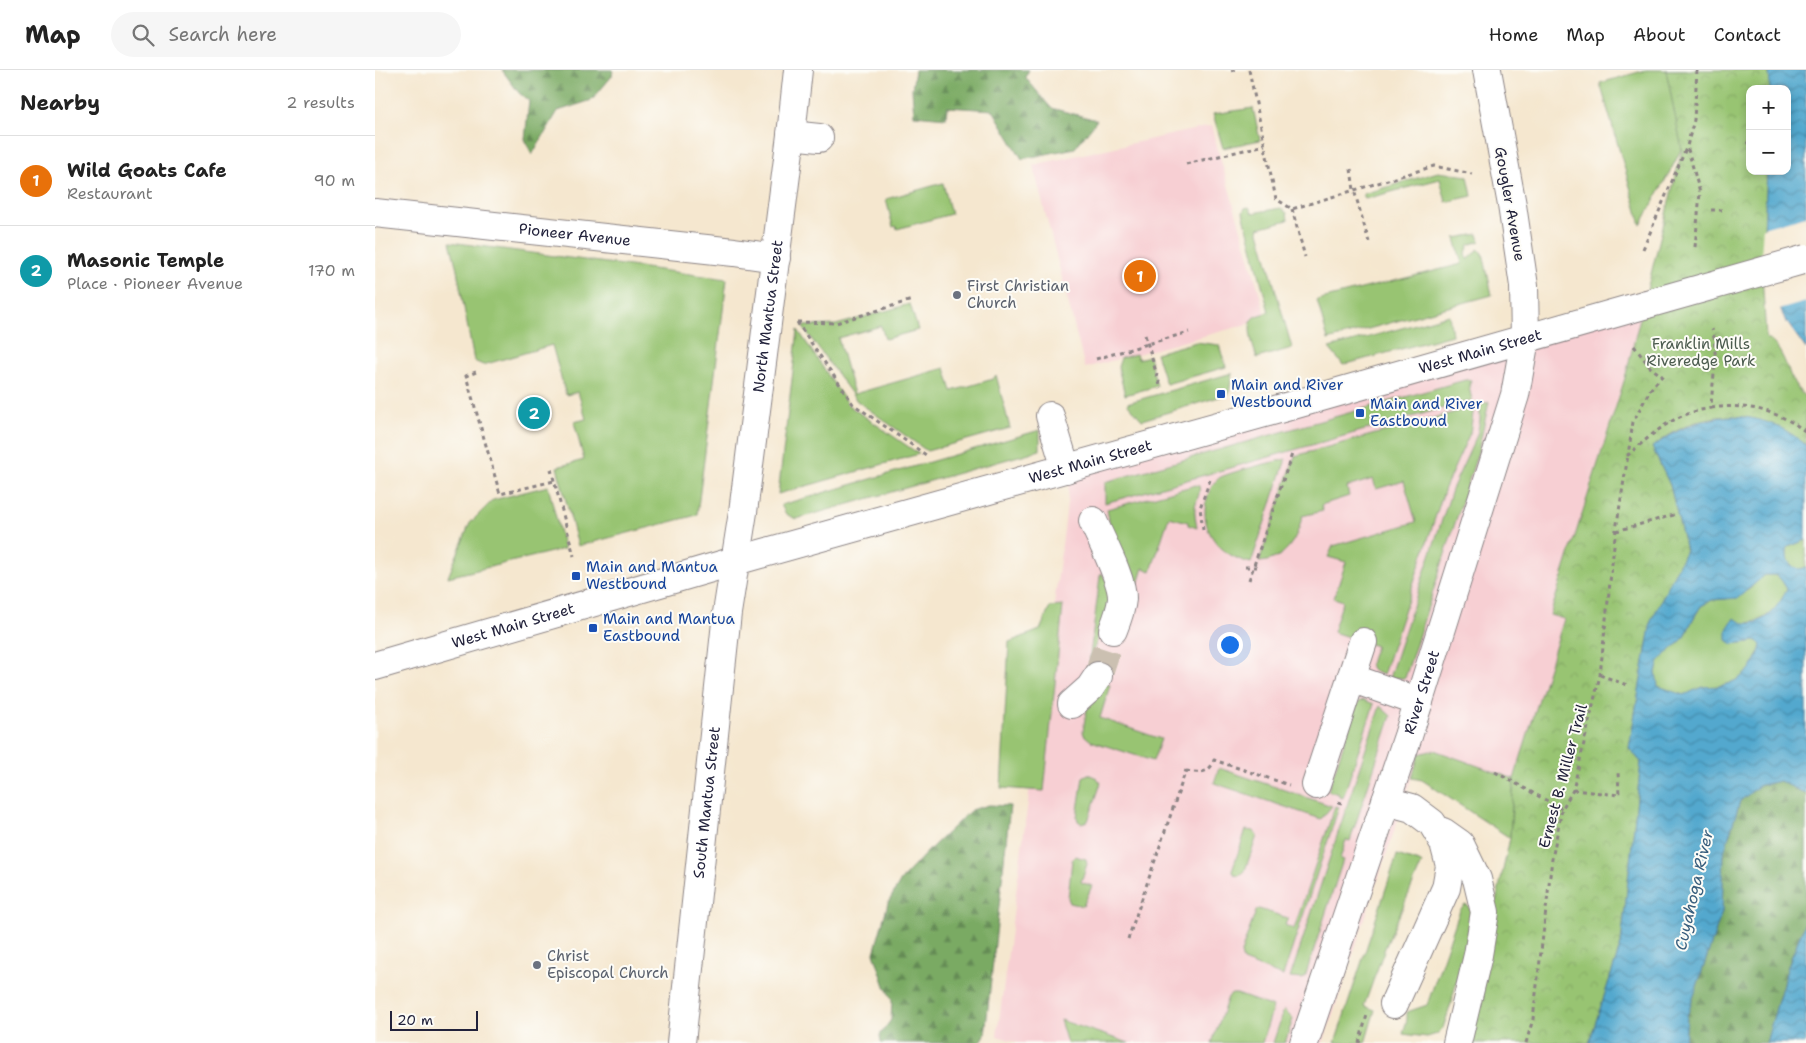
<!DOCTYPE html>
<meta charset="utf-8">
<style>
body{margin:0;font-family:"Shantell Sans",sans-serif;background:#f6f6f6;color:#222}
.controls{position:absolute;right:15px;top:15px;display:grid;overflow:hidden;border-radius:10px;box-shadow:0 2px 8px #0003}
.controls button{width:45px;height:45px;display:grid;place-items:center;padding:0;border:0;border-bottom:1px solid #e0e0e0;background:#fff;color:#222;font:25px sans-serif}
.scale{position:absolute;left:15px;bottom:12px;width:88px;box-sizing:border-box;padding-left:5px;border:2px solid #22223b;border-top:0;font-size:14px;line-height:18px;white-space:nowrap;color:#22223b;-webkit-text-stroke:4px #fdfcf7;paint-order:stroke}
.you{position:absolute;left:854px;top:574px;width:18px;height:18px;margin:-12px;border:4px solid #fff;border-radius:50%;background:#1a73e8;box-shadow:0 0 0 8px #1a73e833}
.badge{display:grid;place-items:center;width:32px;height:32px;border-radius:50%;background:#d1495b;color:#fff;font-size:16px;font-weight:700}
.pin{position:absolute;translate:-50% -50%;border:2px solid #fff;box-shadow:0 1px 5px #0006}
.list{margin:0;padding:0;list-style:none}
h2{display:flex;justify-content:space-between;align-items:center;height:65px;margin:0;padding:0 20px;font-size:21px}
h2 small{font-size:16px;font-weight:400;color:#767676}
.list li{display:grid;grid-template-columns:32px 1fr auto;gap:15px;align-items:center;box-sizing:border-box;height:90px;padding:0 20px;border-top:1px solid #e0e0e0}
.list b{display:block;font-size:19px;white-space:nowrap}
.list p{margin:0;font-size:16px;white-space:nowrap;color:#767676}
.list em{font-size:16px;font-style:normal;color:#767676}
.icon{flex:none;width:28px;height:28px;fill:none;stroke:currentColor;stroke-width:2;stroke-linecap:round;stroke-linejoin:round}
.map{position:relative;flex:none;width:1431px;height:973px;overflow:hidden}
header{display:flex;align-items:center;gap:30px;box-sizing:border-box;height:70px;padding:0 25px;background:#fff;border-bottom:1px solid #e0e0e0}
header strong{font-size:24px}
nav{display:flex;gap:28px;margin-inline-start:auto;font-size:18px}
.search{width:350px;height:45px;background:#f6f6f6;display:flex;align-items:center;gap:12px;box-sizing:border-box;padding:0 18px;border-radius:28px;color:#767676;font-size:19px}
main{display:flex}
aside{flex:1;background:#fff}
.map>svg:first-child{display:block}
.built{fill:#f7cfd3}
.green{fill:#98c472;stroke:#5d7356}
.forest{fill:url(#forest-firs);stroke:#4e6650}
.park{fill:url(#park-crowns);stroke:#5d7356}
.water{fill:url(#water-waves);stroke:#3a6584;fill-rule:evenodd}
.pier{fill:#f5e7cf}
.lines{fill:none;stroke-linecap:round;stroke-linejoin:round}
.minor-tunnel{stroke:#cbc0b1;stroke-width:28;stroke-dasharray:28 14;stroke-linecap:butt}
.minor-casing{stroke:#8c8485;stroke-width:30}
.major-casing{stroke:#8c8485;stroke-width:30}
.path{stroke:#8c8485;stroke-width:3;stroke-dasharray:4 4;stroke-linecap:butt}
.minor{stroke:#fff;stroke-width:28}
.major{stroke:#fff;stroke-width:28}
.major-bridge-casing{stroke:#8c8485;stroke-width:30;stroke-linecap:butt}
.major-bridge{stroke:#fff;stroke-width:28}
.worship-dot{fill:#6b7280;stroke:#fdfcf7;stroke-width:2}
.transit-dot{fill:#1a4fb4;stroke:#fdfcf7;stroke-width:2}
.labels{text-anchor:middle;dominant-baseline:central;stroke-width:4;stroke-linejoin:round;paint-order:stroke}
.street-label{font-size:15px;fill:#22223b;stroke:#fdfcf7}
.worship-label{font-size:15px;fill:#5b616d;stroke:#fdfcf7;text-anchor:start}
.park-label{font-size:15px;fill:#4b5b4e;stroke:#fdfcf7}
.transit-label{font-size:15px;fill:#164399;stroke:#fdfcf7;text-anchor:start}
.water-label{font-size:16px;font-style:italic;fill:#385e7d;stroke:#fdfcf7}
</style>
<header>
<strong>Map</strong>
<div class="search"><svg class="icon" aria-label="search" viewBox="0 0 24 24"><circle cx="10" cy="10" r="6"/><path d="M15 15l6 6"/></svg>Search here</div>
<nav><a>Home</a><a>Map</a><a>About</a><a>Contact</a></nav>
</header>
<main>
<aside>
<h2>Nearby<small>2 results</small></h2>
<ul class="list">
<li><span class="badge" style="background:#e8710a">1</span><div><b>Wild Goats Cafe</b><p>Restaurant</p></div><em>90 m</em></li>
<li><span class="badge" style="background:#0f9aa8">2</span><div><b>Masonic Temple</b><p>Place · Pioneer Avenue</p></div><em>170 m</em></li>
</ul>
</aside>
<div class="map">
<svg width="1431" height="973" viewBox="0 0 1431 973">
<defs>
<pattern id="forest-firs" width="22" height="20" patternUnits="userSpaceOnUse" patternTransform="scale(1.25)"><rect width="22" height="20" fill="#7aaa64"/><path d="M5 1l3.5 6h-7zM16 11l3.5 6h-7z" fill="#648a54"/></pattern>
<pattern id="park-crowns" width="20" height="18" patternUnits="userSpaceOnUse" patternTransform="scale(1.25)"><rect width="20" height="18" fill="#98c472"/><path d="M2 6a3 3 0 1 1 6 0M12 15a3 3 0 1 1 6 0" fill="none" stroke="#83a864"/></pattern>
<pattern id="water-waves" width="16" height="10" patternUnits="userSpaceOnUse" patternTransform="scale(1.25)"><rect width="16" height="10" fill="#52a8ce"/><path d="M0 5q4-4 8 0t8 0" fill="none" stroke="#4488a8"/></pattern>
</defs>
<rect width="100%" height="100%" fill="#fdfcf7"/>
<filter id="ink" filterUnits="userSpaceOnUse"><feTurbulence type="fractalNoise" baseFrequency=".02" numOctaves="2"/><feDisplacementMap in="SourceGraphic" scale="10" xChannelSelector="R" yChannelSelector="G"/><feConvolveMatrix kernelMatrix="1 2 1 2 8 2 1 2 1" color-interpolation-filters="sRGB"/></filter>
<filter id="wash" filterUnits="userSpaceOnUse"><feTurbulence type="fractalNoise" baseFrequency=".0096" numOctaves="4" result="noise"/><feDisplacementMap in="SourceGraphic" scale="20" xChannelSelector="R" yChannelSelector="G"/><feGaussianBlur stdDeviation="1.12" result="paint"/><feColorMatrix in="noise" values="0 0 0 0 0 0 0 0 0 0 0 0 0 0 0 0 0 1.4 0 .05"/><feComposite in="paint" operator="in"/></filter>
<g filter="url(#wash)">
<rect width="100%" height="100%" fill="#f5e7cf"/>
<path class="built" d="M836,56L892,249L710,298L658,95Z
M1272,234L1175,545L1189,549L1139,709L1135,768L1047,710L1037,708L948,973H644L622,966L690,452L696,397Z"/>
<path class="green" d="M1271,0H1311L1312,67L1300,92L1266,155L1225,13Z
M878,38L885,70L848,78L838,44Z
M1063,102L1093,106L1097,126L1071,132L1065,109L990,129L988,124Z
M568,113L576,144L522,159L521,156L518,157L511,129Z
M874,137L877,143L906,138L912,143L913,150L883,158L917,278L882,288C879,279 870,255 879,248C882,245 890,244 894,242L868,142L870,138Z
M1103,164L1105,171L1094,175L1090,185L1093,190L1103,179L1108,183L1117,225L953,270L942,230L1087,194L1080,168Z
M75,172L352,209L322,445L203,476L182,397L209,390L199,352L211,349L203,322L191,325L177,275L108,295L99,291L81,195Z
M535,234L543,260L510,269L506,256L463,268L479,324L570,298L577,321L618,309L621,305L635,358L552,381L482,331L427,256L461,255Z
M1074,245L1077,265L968,295L954,278Z
M423,260L473,335L544,384L403,424Z
M821,272L844,275L851,297L791,314L781,283Z
M761,284L763,289L774,286L782,316L750,325L743,297L746,288Z
M857,303L854,324L767,350L752,333Z
M1090,310H1096L1094,317L1097,330L730,433V412Z
M1114,332L1103,382L1030,608H1014L1078,417L1102,365L1105,350V335Z
M1099,337L1095,363L1070,418L1008,605C989,599 996,591 1001,576L958,562L968,531L959,528L971,492L953,487L958,476L1041,452L1029,411L1001,419L998,409L972,417L974,426L946,435L948,441L927,446C923,469 909,491 884,492L920,386Z
M665,360V380L421,449L411,444L406,435Z
M911,389L876,493C845,486 823,460 832,428C834,421 838,413 844,408C851,403 898,392 911,389Z
M821,415L824,416C826,423 821,430 820,437C819,444 821,451 822,458L813,455V452L794,447L776,501L768,498L762,517L753,515L737,468L732,439Z
M173,416L189,479L73,507L95,453L118,430Z
M1431,470V497C1417,504 1409,490 1413,477Z
M727,503L738,522L714,594L725,506Z
M1390,505H1402L1407,511L1412,519C1403,538 1392,551 1371,553L1356,574L1382,571L1386,575C1382,597 1366,612 1344,616C1338,617 1333,616 1328,617C1321,619 1315,623 1309,625L1282,616L1281,602L1284,591L1310,567L1317,551L1326,536L1337,530L1351,529L1375,519L1384,508Z
M688,536L669,721L626,718L634,572L665,560L675,537Z
M729,613L735,615L725,648L786,669L778,691L716,671L709,665L708,661L713,630Z
M989,630L999,634L968,728L964,727V724L953,721L982,634L985,631Z
M1005,636L1016,646L975,771L971,770L965,789L968,790L930,907L927,909L915,908Z
M1059,680L1139,709L1135,768L1047,710L1037,708L1044,684Z
M844,698L957,736L946,749L839,713Z
M713,704L722,708L726,713L713,751L706,753L703,751L702,747L708,707Z
M960,736L964,737L908,906L868,891L866,883L881,841L884,839L913,848L910,855L919,859Z
M871,760L879,761L882,766L869,803L864,806L860,805L857,800Z
M1022,785L1047,793L1010,878L989,936L1000,940L990,973H960Z
M700,786L711,789L712,794L706,812L717,816L708,836L695,833L693,828L697,790Z
M1090,835L1093,836L1096,841L1094,863L1075,937L1068,958L1062,964L1052,967L1028,964L1032,949V942L1052,935L1085,840Z
M857,924H862L898,937L887,973H837L853,927Z
M909,940L918,949L910,973H898Z
M685,950L754,973H692Z"/>
<path class="forest" d="M127,0H238L237,6L217,30L183,41L157,85L150,69L154,31L144,23Z
M540,0H654L650,7L676,38L722,50L700,78L647,89L618,40L572,37L571,48L539,45L537,19Z
M1405,711L1431,724V850L1413,896L1391,973H1310L1312,946L1347,842L1349,782L1365,731L1385,715Z
M614,735L635,736L610,965L605,973H506L505,965L516,950L517,930L510,916L499,883L513,833L526,810L555,779L596,740Z"/>
<path class="park" d="M1291,0H1394L1395,19H1375V101H1392L1387,203L1391,268C1413,279 1411,313 1431,327V375C1396,347 1352,336 1309,357C1298,362 1287,370 1277,377L1295,415L1311,480L1276,552L1254,678L1266,692L1246,874L1214,973H1090L1135,768L1139,709L1189,549L1175,545L1176,542L1250,308L1307,80Z"/>
<path class="water" d="M1394,0H1431V279L1411,251L1387,203L1392,101H1412V19H1395Z
M1356,346C1385,347 1409,356 1431,375V470L1413,477C1409,490 1417,504 1431,497V724L1405,711L1385,715L1365,731L1349,782L1347,842L1312,946L1310,973H1214L1246,874L1266,692L1254,678L1276,551L1311,480L1295,415L1277,377C1306,358 1320,350 1356,346ZM1390,505H1402L1407,511L1412,519C1405,534 1390,556 1370,553C1367,553 1363,550 1359,548L1352,559V570L1357,574L1382,571L1386,575C1382,597 1366,612 1344,616C1338,617 1333,616 1328,617C1321,619 1315,623 1309,625L1283,616L1281,602L1284,591L1310,567L1317,551L1326,536L1337,530L1363,528Z
M1431,850V973H1391L1413,896Z"/>
<path class="pier" d="M1431,146V232L1403,240L1385,203L1388,158Z"/>
</g>
<g filter="url(#ink)">
<g class="lines">
<path class="minor-tunnel" d="M723,606L738,560"/>
<g class="minor-casing">
<g id="minor">
<path d="M416,65L444,68"/>
<path id="s1" d="M0,143L359,182L401,188"/>
<path d="M675,346L691,399"/>
<path d="M718,451C726,470 748,510 747,529C746,540 742,550 738,560"/>
<path d="M976,608L1044,632"/>
<path d="M697,634L715,618L723,606"/>
<path d="M941,715L988,572"/>
<path d="M1011,731L1037,738L1057,753L1069,773L1075,796L1071,818L1019,934"/>
<path d="M1068,762L1085,774L1102,809L1110,842L1103,885L1082,973"/>
</g>
</g>
<g class="major-casing">
<g id="major">
<path id="s2" d="M0,596L360,491L911,337L1272,234"/>
<path id="s3" d="M306,973L352,543L368,442L416,65L423,0"/>
<path id="s4" d="M929,973L1033,666L1140,325L1150,269L1149,216L1137,135L1112,0"/>
</g>
</g>
<path class="path" d="M874,0L901,129L917,139L1059,96L1097,104
M856,1L860,0
M1372,74L1375,69
M811,94L890,75
M976,99L979,120L994,172
M917,139L930,187
M1336,140H1347
M1320,177L1325,123L1312,76L1319,50L1322,0
M1268,179L1312,76
M422,252L478,334L551,385
M422,252L461,253L537,230
M770,265L786,319
M1259,276L1275,297L1287,306L1275,320L1258,352L1253,385C1281,361 1298,344 1336,338C1337,312 1344,283 1337,259
M721,289L814,262
M101,302L91,306L125,424L179,411
M1336,338C1370,333 1403,340 1431,362
M176,399L199,486
M828,460L825,438L836,407
M1241,461L1299,445
M870,497H886
M874,510L917,384
M1225,605L1252,615
M811,701C823,703 835,704 839,690L914,715
M1120,702L1187,739
M1198,720L1244,725L1243,702
M963,732L970,734
M753,869L811,700
M984,973L992,945
M1151,973L1158,949L1177,789L1187,739L1198,720L1225,605L1240,466L1253,385"/>
<use href="#minor" class="minor"/>
<use href="#major" class="major"/>
<g class="major-bridge-casing">
<path id="major-bridge" d="M1272,234L1431,189"/>
</g>
<use href="#major-bridge" class="major-bridge"/>
</g>
</g>
<g class="worship-dot">
<circle cx="582" cy="225" r="5"/>
<circle cx="162" cy="895" r="5"/>
</g>
<g class="transit-dot">
<rect x="841" y="319" width="10" height="10" rx="2.5"/>
<rect x="980" y="338" width="10" height="10" rx="2.5"/>
<rect x="196" y="501" width="10" height="10" rx="2.5"/>
<rect x="213" y="553" width="10" height="10" rx="2.5"/>
</g>
<g class="labels">
<g class="street-label">
<text transform="translate(1135 134) rotate(80)">Gougler Avenue</text>
<text stroke="none"><textPath href="#s1" startOffset="201">Pioneer Avenue</textPath></text>
<text stroke="none"><textPath href="#s3" startOffset="732">North Mantua Street</textPath></text>
<text stroke="none"><textPath href="#s2" startOffset="1149">West Main Street</textPath></text>
<text stroke="none"><textPath href="#s2" startOffset="744">West Main Street</textPath></text>
<text stroke="none"><textPath href="#s2" startOffset="144">West Main Street</textPath></text>
<text stroke="none"><textPath href="#s4" startOffset="370">River Street</textPath></text>
<text transform="translate(1188 706) rotate(-75)">Ernest B. Miller Trail</text>
<text stroke="none"><textPath href="#s3" startOffset="242">South Mantua Street</textPath></text>
</g>
<g class="worship-label">
<text x="592" y="216">First Christian<tspan x="592" dy="17">Church</tspan></text>
<text x="172" y="886">Christ<tspan x="172" dy="17">Episcopal Church</tspan></text>
</g>
<g class="park-label">
<text x="1326" y="274">Franklin Mills<tspan x="1326" dy="17">Riveredge Park</tspan></text>
</g>
<g class="transit-label">
<text x="856" y="315">Main and River<tspan x="856" dy="17">Westbound</tspan></text>
<text x="995" y="334">Main and River<tspan x="995" dy="17">Eastbound</tspan></text>
<text x="211" y="497">Main and Mantua<tspan x="211" dy="17">Westbound</tspan></text>
<text x="228" y="549">Main and Mantua<tspan x="228" dy="17">Eastbound</tspan></text>
</g>
<g class="water-label">
<text transform="translate(1319 820) rotate(-77)">Cuyahoga River</text>
</g>
</g>
</svg>
<div class="controls">
<button>+</button>
<button>−</button>
</div>
<div class="scale">20 m</div>
<div class="you"></div>
<div class="pin badge" style="left:765px;top:206px;background:#e8710a">1</div>
<div class="pin badge" style="left:159px;top:343px;background:#0f9aa8">2</div>
</div>
</main>
